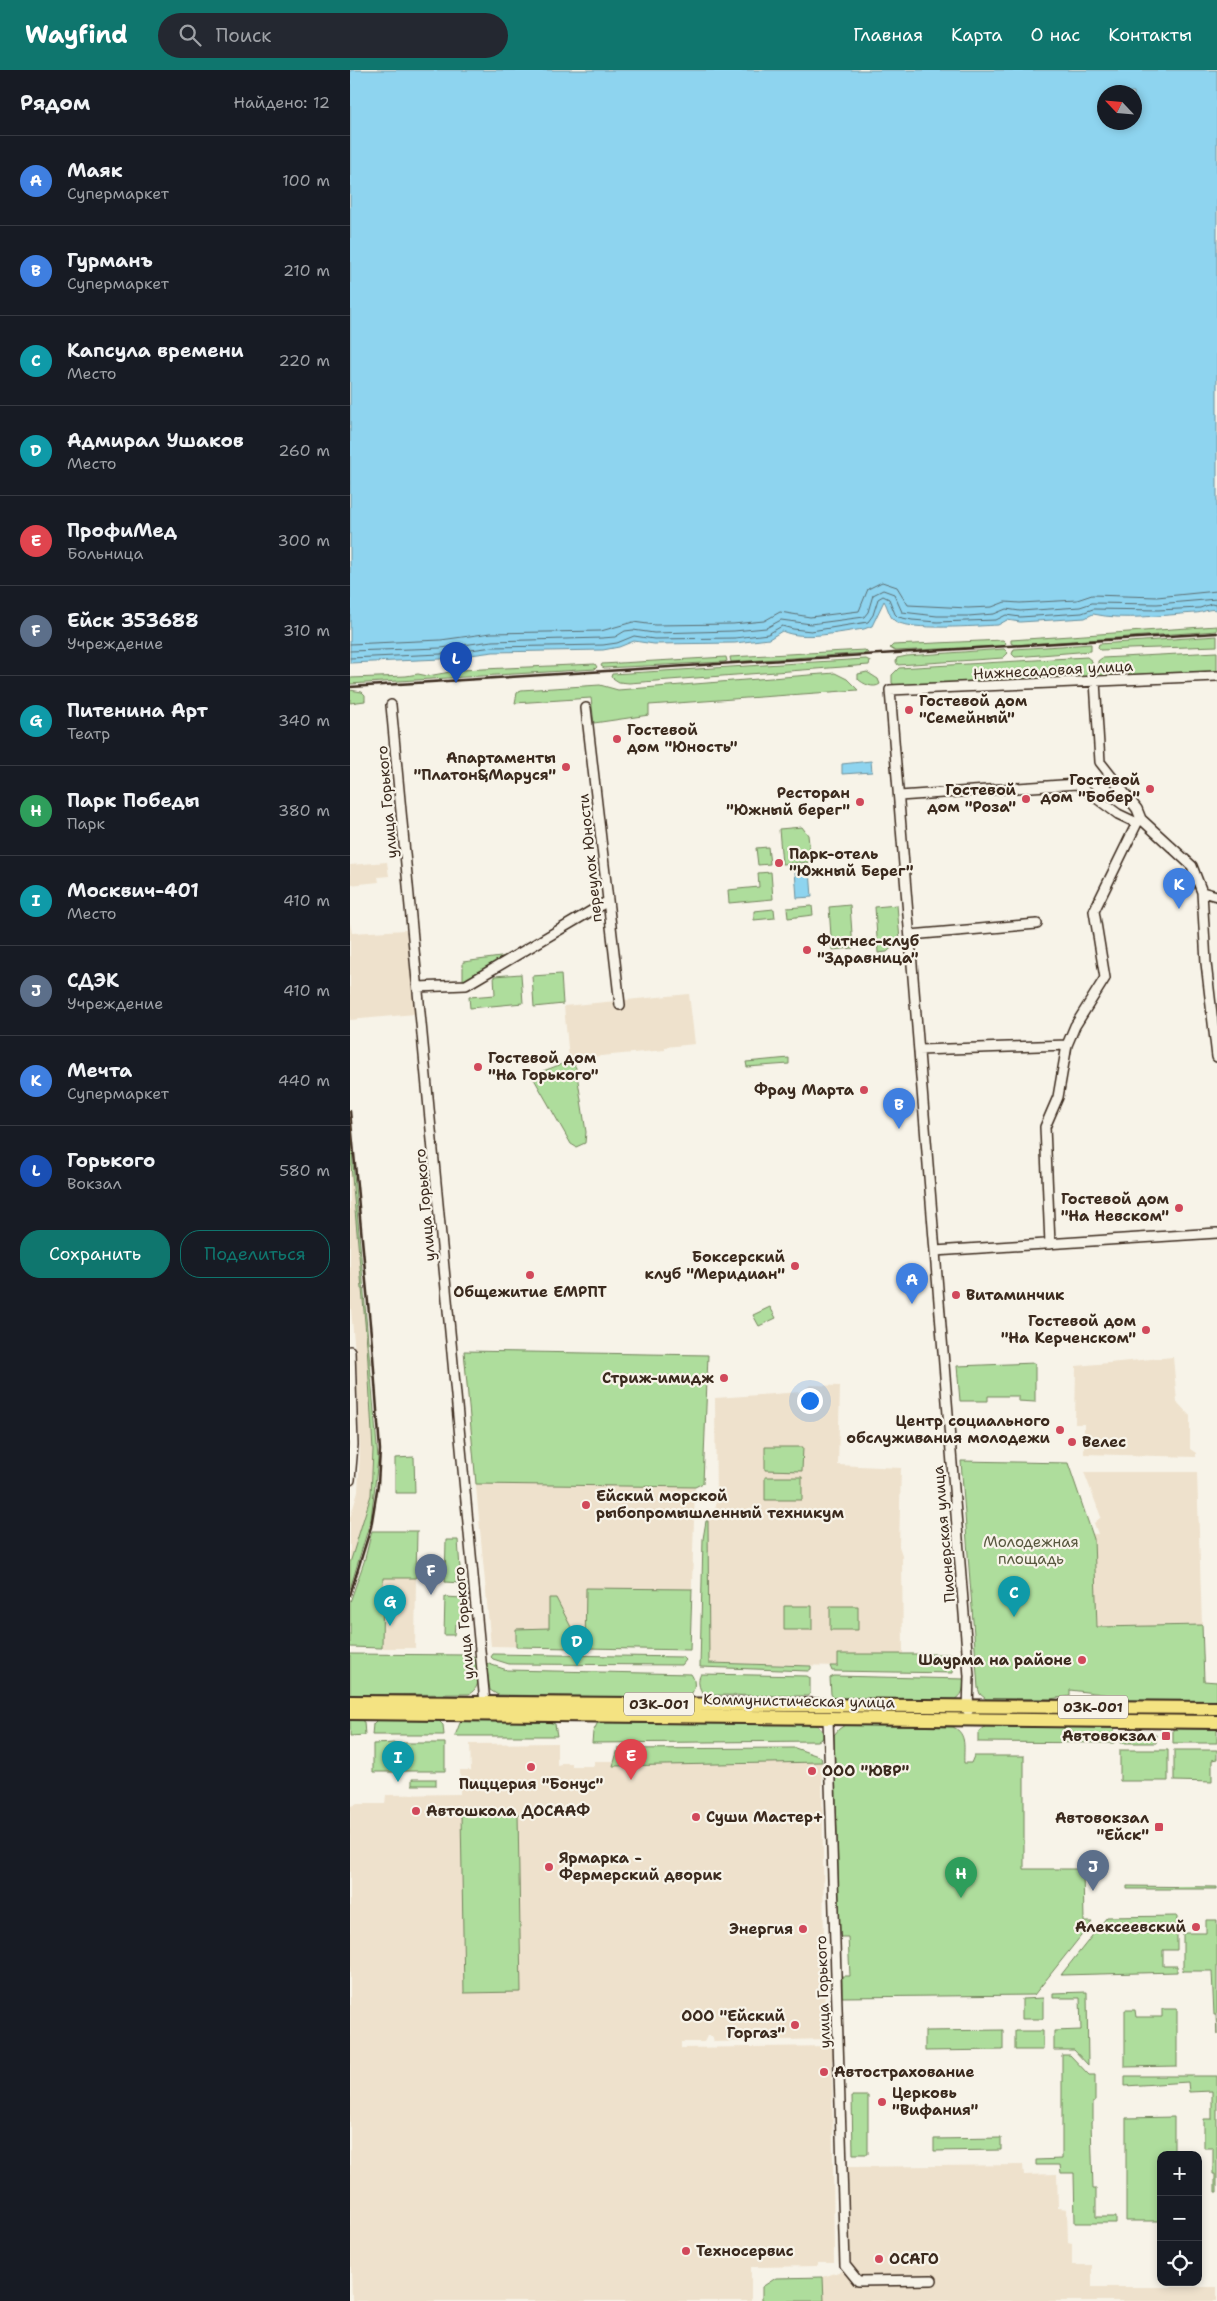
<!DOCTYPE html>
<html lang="ru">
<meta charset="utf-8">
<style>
body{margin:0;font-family:"Shantell Sans",sans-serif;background:#242831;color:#f1f3f6}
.controls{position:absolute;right:15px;bottom:15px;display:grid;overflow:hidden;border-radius:10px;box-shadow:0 2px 8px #0003}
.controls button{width:45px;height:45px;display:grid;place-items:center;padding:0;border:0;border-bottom:1px solid #363941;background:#171b24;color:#f1f3f6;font:25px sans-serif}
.compass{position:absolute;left:747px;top:15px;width:45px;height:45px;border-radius:50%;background:#171b24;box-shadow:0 2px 8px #0003;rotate:296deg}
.you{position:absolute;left:459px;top:1330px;width:18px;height:18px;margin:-12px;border:4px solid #fff;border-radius:50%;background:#1a73e8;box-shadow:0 0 0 8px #1a73e833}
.badge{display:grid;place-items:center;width:32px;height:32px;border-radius:50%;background:#0f766e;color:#fff;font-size:16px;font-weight:700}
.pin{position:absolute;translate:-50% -41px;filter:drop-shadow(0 1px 2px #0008)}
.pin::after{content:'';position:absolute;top:26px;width:18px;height:15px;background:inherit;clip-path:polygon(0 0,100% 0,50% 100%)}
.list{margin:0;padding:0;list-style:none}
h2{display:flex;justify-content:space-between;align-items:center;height:65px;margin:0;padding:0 20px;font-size:21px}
h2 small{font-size:16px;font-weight:400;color:#9ea1a6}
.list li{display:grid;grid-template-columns:32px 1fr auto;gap:15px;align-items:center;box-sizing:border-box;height:90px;padding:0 20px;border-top:1px solid #363941}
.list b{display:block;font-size:19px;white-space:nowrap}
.list p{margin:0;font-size:16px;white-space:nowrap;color:#9ea1a6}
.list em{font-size:16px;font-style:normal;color:#9ea1a6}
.actions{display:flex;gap:10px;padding:15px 20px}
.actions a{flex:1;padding:11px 0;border:1px solid #0f766e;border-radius:20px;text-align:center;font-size:18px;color:#0f766e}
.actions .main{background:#0f766e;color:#fff}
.icon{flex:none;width:28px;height:28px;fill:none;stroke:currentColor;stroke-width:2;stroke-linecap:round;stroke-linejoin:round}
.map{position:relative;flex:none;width:867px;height:2231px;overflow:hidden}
header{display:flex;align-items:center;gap:30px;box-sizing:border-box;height:70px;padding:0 25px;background:#0f766e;color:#fff}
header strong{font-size:24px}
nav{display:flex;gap:28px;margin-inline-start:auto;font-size:18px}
.search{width:350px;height:45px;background:#242831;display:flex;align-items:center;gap:12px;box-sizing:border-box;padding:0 18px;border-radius:28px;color:#9ea1a6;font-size:19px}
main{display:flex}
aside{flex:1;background:#171b24}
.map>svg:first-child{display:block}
.built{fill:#eee1cc}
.green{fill:#aedd9c;stroke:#74845d}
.water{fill:#8ed4ef;stroke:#6d909b;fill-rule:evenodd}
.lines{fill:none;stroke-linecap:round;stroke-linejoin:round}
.shore{stroke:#5c6e72;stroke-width:1}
.street-casing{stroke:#3b2a1e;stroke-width:12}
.primary-casing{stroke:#3b2a1e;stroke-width:16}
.street{stroke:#f7f3e8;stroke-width:9}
.primary{stroke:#f4e382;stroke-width:12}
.rail{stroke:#3b2a1e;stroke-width:2.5}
.poi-dot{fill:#d1495b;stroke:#f7f3e8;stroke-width:2}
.labels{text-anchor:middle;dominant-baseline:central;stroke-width:4.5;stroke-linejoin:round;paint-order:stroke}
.shield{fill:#f7f3e8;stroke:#73665b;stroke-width:1}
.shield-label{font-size:14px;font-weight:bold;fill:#3b2a1e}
.street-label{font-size:15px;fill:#3b2a1e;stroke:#f7f3e8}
.poi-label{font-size:15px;font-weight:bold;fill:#3b2a1e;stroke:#f7f3e8;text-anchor:start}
.park-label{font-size:15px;fill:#58573e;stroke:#f7f3e8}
</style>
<header>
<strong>Wayfind</strong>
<div class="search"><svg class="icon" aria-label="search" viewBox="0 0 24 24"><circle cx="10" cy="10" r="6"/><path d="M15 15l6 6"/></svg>Поиск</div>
<nav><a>Главная</a><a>Карта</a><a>О нас</a><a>Контакты</a></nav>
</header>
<main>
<aside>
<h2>Рядом<small>Найдено: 12</small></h2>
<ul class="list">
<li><span class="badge" style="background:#3f7fe0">A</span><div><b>Маяк</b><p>Супермаркет</p></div><em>100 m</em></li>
<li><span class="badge" style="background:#3f7fe0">B</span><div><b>Гурманъ</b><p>Супермаркет</p></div><em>210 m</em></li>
<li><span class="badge" style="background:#0f9aa8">C</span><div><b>Капсула времени</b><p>Место</p></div><em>220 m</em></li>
<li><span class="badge" style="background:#0f9aa8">D</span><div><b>Адмирал Ушаков</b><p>Место</p></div><em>260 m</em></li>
<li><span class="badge" style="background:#e0444e">E</span><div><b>ПрофиМед</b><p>Больница</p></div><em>300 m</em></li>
<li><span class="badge" style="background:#5c6f8a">F</span><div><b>Ейск 353688</b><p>Учреждение</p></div><em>310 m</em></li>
<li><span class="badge" style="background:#0f9aa8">G</span><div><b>Питенина Арт</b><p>Театр</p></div><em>340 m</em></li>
<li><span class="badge" style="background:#2e9e5b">H</span><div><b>Парк Победы</b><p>Парк</p></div><em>380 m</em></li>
<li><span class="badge" style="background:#0f9aa8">I</span><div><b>Москвич-401</b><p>Место</p></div><em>410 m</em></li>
<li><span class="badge" style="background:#5c6f8a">J</span><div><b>СДЭК</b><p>Учреждение</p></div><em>410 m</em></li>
<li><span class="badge" style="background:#3f7fe0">K</span><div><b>Мечта</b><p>Супермаркет</p></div><em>440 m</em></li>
<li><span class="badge" style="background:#1a4fb4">L</span><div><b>Горького</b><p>Вокзал</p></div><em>580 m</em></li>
</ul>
<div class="actions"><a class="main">Сохранить</a><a>Поделиться</a></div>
</aside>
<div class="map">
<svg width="867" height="2231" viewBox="0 0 867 2231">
<rect width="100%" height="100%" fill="#f7f3e8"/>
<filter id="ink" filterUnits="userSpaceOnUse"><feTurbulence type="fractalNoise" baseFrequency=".02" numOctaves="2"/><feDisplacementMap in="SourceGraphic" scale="10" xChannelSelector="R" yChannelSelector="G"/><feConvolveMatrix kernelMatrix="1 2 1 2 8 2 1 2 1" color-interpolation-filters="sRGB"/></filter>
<g filter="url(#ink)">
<path class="built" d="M37,792L39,806L28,807L29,812L0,815V795Z
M0,853L2,863L56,860L65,944L0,950Z
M339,924L345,974L315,977V980L219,989L214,936Z
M0,1084L17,1275L23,1380L21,1425L0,1493V1448L8,1422L10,1380L6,1294L0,1228Z
M823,1287L827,1332L840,1346V1379L846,1383V1387L734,1384V1354H725L726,1296Z
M114,1289H358L353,1413L345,1417L340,1580L141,1576Z
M460,1315L490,1316L488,1395L551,1398L549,1476L552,1485L553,1585L488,1584V1596L359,1593L358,1451L366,1436L365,1328L451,1322Z
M734,1402H847L852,1555L747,1557L743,1464H748L744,1453L751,1447Z
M33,1507L66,1508L65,1578H32Z
M207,1673V1696L211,1695V1693H222V1696H244V1691H263L264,1696L472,1692L475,1969L364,1972L362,1966H357L354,1972H331V1978L485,1976V1990H482L484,2193H468V2196L401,2197V2231H2L0,2169V1736L8,1734H35L36,1725L110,1724V1700H121L120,1674Z
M673,2095L674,2105L707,2104L708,2138L717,2139L718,2172L722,2173V2195H742V2217H867V2231H474L473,2207L501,2198L498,2097Z"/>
<path class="green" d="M867,556V561L664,575L661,573V570Z
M867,566V576L750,580L748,577L749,574Z
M653,570L656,573L654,576L545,581L540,578L543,575Z
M741,574V581L665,587L662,584L664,579Z
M654,579L658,583L653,588L548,595L546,592L547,588L557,586Z
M515,580L518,583L381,592L380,587Z
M867,582V603L751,607L748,599V591L752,588Z
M376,587L377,591L374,592L254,598L251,596L252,594Z
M737,587L742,591V604L739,608L546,616L542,613V605L549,598Z
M516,589L520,591L519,595L279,613L269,612L261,607L262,604Z
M245,594L247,597L245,599L0,614V608L56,606L68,604L78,606L111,600Z
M517,602L528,609L530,614C524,619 513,614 508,609V604Z
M485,603L497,609L508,620L299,635V645L244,653L241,628L165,633L167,623L171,620L250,615L268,620Z
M0,620L12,622L15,625V631L0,633Z
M452,757L458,765L461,792L432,794L429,759Z
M418,777L420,794L408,795L406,778Z
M421,802L423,829L379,833L378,820L409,817L408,803Z
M500,835L503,878L482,880L479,837Z
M547,835L550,870L537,882L528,883L525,837Z
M462,836L463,845L438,848L437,838Z
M424,839L425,848L404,850V841Z
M158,886L119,910H113V892Z
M171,904L173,933L120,938L119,927L145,925L144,906Z
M211,904L213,934L184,937L182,906Z
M439,988V994L397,997L396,992Z
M217,992L224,994L226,998L236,1062L235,1073L226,1077L221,1074L184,1009L188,1003Z
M0,1057L28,1389L21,1449L0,1519V1493L21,1425L23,1380L17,1275L0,1084Z
M420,1237L426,1248L409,1256L403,1245Z
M114,1281L358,1285L353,1413L345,1417L126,1414Z
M685,1293V1332L668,1331V1326H638V1331H610L607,1296Z
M415,1377H453L452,1401L415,1400Z
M64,1387L65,1423H45V1388Z
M611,1391L718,1393L744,1469L747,1557L852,1555L854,1611L867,1612V1631L770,1630L769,1626L720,1620V1626L700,1629H636L630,1624L628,1618Z
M415,1407H452V1430H415Z
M356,1451H358L359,1593L461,1596V1599L458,1601L350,1597L353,1469Z
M22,1461H67L66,1508H33L32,1578L0,1577V1532L14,1492Z
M96,1470H108L111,1513L95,1512Z
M236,1518L342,1519L340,1580L235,1578Z
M95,1527L113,1528L115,1555H105L104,1565H94Z
M199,1528H206L222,1559V1578L166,1577V1559L199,1558Z
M434,1536H462V1560H434Z
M480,1536H508V1560H480Z
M0,1584L116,1585L127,1587C128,1601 133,1616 119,1624L0,1625Z
M143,1584L333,1587L336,1590L332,1595L159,1594L143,1589L141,1587Z
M488,1584H604L603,1603L482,1601L480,1596H488Z
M136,1593L157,1600L341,1604C347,1612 345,1624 336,1628L148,1625L140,1620Z
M351,1604L457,1606L460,1608V1624L457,1626L358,1625L353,1624C349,1618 347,1610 351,1604Z
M484,1606L614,1609C614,1619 613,1626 603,1631L484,1629L481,1624L480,1608Z
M0,1649H9L14,1652L15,1665L0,1666Z
M27,1650L89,1651L93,1655L94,1665H22L23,1654Z
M113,1651H195L205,1654L207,1666H105L110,1653Z
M248,1652L465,1654C470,1658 474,1661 473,1668L468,1671L242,1673L243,1662Z
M495,1655L603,1657C618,1664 613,1679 614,1693H621L624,1686H674V1799H733L734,1852H742L684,1925L492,1927V1906H500L498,1867H490L484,1665L489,1659Z
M636,1656L764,1658V1673L628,1672V1663Z
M823,1658H867V1673H823Z
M770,1662L806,1665V1673H771Z
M46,1673V1702H23V1674Z
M52,1673H95V1701H52Z
M445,1678L471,1687L472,1692L263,1696L268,1679Z
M770,1680H818V1711H770Z
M824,1680H867V1689L862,1690V1712L824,1711Z
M62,1709H86V1715H62Z
M168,1743L171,1922L114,1923L111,1744Z
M777,1816L867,1817V1819H777Z
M827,1846V1880H813V1896H827V1902L711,1905L757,1847Z
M856,1850H867V1965L866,1945H864L862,1901H833V1863H856Z
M737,1922L738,1995L724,1980H704V1961L731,1960L730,1928H703V1923Z
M693,1928V1949H672V1929Z
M812,1939H827V1996L775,1997V1940H785L786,1947H812Z
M653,1960V1980L575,1981V1961Z
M665,1961H693V1980H665Z
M712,1985H720L739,2005H745V2031L743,2032V2051L741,2052L743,2119H746V2147H766V2153H725L724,2103H711L710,2095H686V2090L712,2089Z
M775,2006H867V2122H865V2104H863V2078H854V2049H862V2021L839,2022L838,2012L775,2016Z
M502,2026H518V2084H503Z
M824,2047V2085H811V2151H776V2048Z
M651,2068V2080L584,2081V2069Z
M473,2207L474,2231H412V2217L426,2208Z"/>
<path class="water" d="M0,0H867V540C858,538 853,543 845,543C812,545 775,551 743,544L735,548L670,552L657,550L648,555C627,556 560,561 545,551C539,547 538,537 534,531L522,556L514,559C490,562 454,571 432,561L419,569L385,573L304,574L284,571L269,577L253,580L143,582L91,589L0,593ZM784,22V52H754V22Z
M521,691L522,702L492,704V694Z
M460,800L462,827L447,828L445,801Z"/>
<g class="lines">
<path class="shore" d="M0,574L91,570L141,563L251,561L283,552L305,555L383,554L414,551L430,542L460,547L509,541L518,519L532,512L547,517L558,535L618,538L642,537L655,532L670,533L727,530L742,525L807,527L867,521
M0,581L91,578L142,571L252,568L265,567L275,561L283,560L304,563L384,561L416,558L431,550L461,554L514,547L518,542L523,525L533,520L544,524L552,542L587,546H618L644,544L656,539L670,541L730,537L742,533L807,534L867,529
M0,588L91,584L143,577L253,575L267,573L284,566L304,569L385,568L418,564L432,556L443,559L461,561L518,552L523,545L528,529L533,526L539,529L545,544L548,547L562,550L587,552L646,550L656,545L670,547L732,543L743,539L808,540L850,538L861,534L867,535"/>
<g class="street-casing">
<path id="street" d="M745,611L750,692L787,739L791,749L842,796L852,822L856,893L867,987
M41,635L135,1633
M236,638L270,935
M549,726L727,714L768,744L787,753L790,750
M852,822L867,826
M560,865L687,854
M68,917L116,915L258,831
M569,980L717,975
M700,1174L695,1057L708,1027L717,975L725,956L755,908L744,841L787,753
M585,1181L867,1163
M0,1281L3,1375L0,1410
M618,1641L619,1606L540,620L867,606
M478,1648L495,2195L508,2211L582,2210"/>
</g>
<g class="primary-casing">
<path id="primary" d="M0,1632L867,1638
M0,1643L867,1652"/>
</g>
<use href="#street" class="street"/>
<use href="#primary" class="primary"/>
<path class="rail" d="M0,617L867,563
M0,1041L23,1286L30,1380L28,1414L21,1457L0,1525"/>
</g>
</g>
<g class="poi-dot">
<circle cx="559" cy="640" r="5"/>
<circle cx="267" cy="669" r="5"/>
<circle cx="216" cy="697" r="5"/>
<circle cx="800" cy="719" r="5"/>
<circle cx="676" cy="729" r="5"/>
<circle cx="510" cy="732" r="5"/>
<circle cx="429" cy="793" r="5"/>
<circle cx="457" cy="880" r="5"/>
<circle cx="128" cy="997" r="5"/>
<circle cx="514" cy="1020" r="5"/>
<circle cx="829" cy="1138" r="5"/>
<circle cx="445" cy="1196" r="5"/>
<circle cx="180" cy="1205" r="5"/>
<circle cx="606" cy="1225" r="5"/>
<circle cx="796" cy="1260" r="5"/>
<circle cx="374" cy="1308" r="5"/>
<circle cx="710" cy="1360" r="5"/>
<circle cx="722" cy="1372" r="5"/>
<circle cx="236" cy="1435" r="5"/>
<circle cx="732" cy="1590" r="5"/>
<rect x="811" y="1661" width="10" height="10" rx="2.5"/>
<circle cx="181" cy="1697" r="5"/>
<circle cx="462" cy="1701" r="5"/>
<circle cx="66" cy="1741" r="5"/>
<circle cx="346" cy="1747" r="5"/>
<rect x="804" y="1752" width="10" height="10" rx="2.5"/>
<circle cx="199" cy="1797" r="5"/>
<circle cx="846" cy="1857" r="5"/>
<circle cx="453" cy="1859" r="5"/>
<circle cx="445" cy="1955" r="5"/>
<circle cx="474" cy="2002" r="5"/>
<circle cx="532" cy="2032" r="5"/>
<circle cx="336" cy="2181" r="5"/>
<circle cx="529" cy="2189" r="5"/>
</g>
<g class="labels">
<g class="shield">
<rect x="274" y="1622.5" width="70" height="23" rx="4"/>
<rect x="708" y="1625.5" width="70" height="23" rx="4"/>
</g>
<g class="shield-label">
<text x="309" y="1634">03К-001</text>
<text x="743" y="1637">03К-001</text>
</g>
<g class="street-label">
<text transform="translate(703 600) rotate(-3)">Нижнесадовая улица</text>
<text transform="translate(37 732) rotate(-95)">улица Горького</text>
<text transform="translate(240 788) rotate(-96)">переулок Юности</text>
<text transform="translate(75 1135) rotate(-95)">улица Горького</text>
<text transform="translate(594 1464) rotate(-95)">Пионерская улица</text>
<text transform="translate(114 1553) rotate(-95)">улица Горького</text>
<text transform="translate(449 1631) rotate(1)">Коммунистическая улица</text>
<text transform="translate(473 1922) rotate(-92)">улица Горького</text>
</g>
<g class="poi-label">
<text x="569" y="631">Гостевой дом<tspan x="569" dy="17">"Семейный"</tspan></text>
<text x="277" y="660">Гостевой<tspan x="277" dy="17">дом "Юность"</tspan></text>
<text x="206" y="688" text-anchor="end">Апартаменты<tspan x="206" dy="17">"Платон&amp;Маруся"</tspan></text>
<text x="790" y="710" text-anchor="end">Гостевой<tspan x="790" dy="17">дом "Бобер"</tspan></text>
<text x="666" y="720" text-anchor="end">Гостевой<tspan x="666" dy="17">дом "Роза"</tspan></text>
<text x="500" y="723" text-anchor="end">Ресторан<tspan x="500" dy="17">"Южный берег"</tspan></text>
<text x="439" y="784">Парк-отель<tspan x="439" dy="17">"Южный Берег"</tspan></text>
<text x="467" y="871">Фитнес-клуб<tspan x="467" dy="17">"Здравница"</tspan></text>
<text x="138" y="988">Гостевой дом<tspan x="138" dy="17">"На Горького"</tspan></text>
<text x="504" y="1020" text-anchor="end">Фрау Марта</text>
<text x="819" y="1129" text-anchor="end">Гостевой дом<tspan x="819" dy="17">"На Невском"</tspan></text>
<text x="435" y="1187" text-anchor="end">Боксерский<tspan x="435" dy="17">клуб "Меридиан"</tspan></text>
<text x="180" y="1222" text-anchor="middle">Общежитие ЕМРПТ</text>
<text x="616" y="1225">Витаминчик</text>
<text x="786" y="1251" text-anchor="end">Гостевой дом<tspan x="786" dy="17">"На Керченском"</tspan></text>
<text x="364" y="1308" text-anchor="end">Стриж-имидж</text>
<text x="700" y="1351" text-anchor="end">Центр социального<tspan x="700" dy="17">обслуживания молодежи</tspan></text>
<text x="732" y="1372">Велес</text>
<text x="246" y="1426">Ейский морской<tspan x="246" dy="17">рыбопромышленный техникум</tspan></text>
<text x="722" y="1590" text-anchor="end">Шаурма на районе</text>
<text x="806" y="1666" text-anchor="end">Автовокзал</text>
<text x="472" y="1701">ООО "ЮВР"</text>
<text x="181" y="1714" text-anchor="middle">Пиццерия "Бонус"</text>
<text x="76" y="1741">Автошкола ДОСААФ</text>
<text x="356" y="1747">Суши Мастер+</text>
<text x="799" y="1748" text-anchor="end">Автовокзал<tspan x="799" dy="17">"Ейск"</tspan></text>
<text x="209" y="1788">Ярмарка -<tspan x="209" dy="17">Фермерский дворик</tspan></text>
<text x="836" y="1857" text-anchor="end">Алексеевский</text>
<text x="443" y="1859" text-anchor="end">Энергия</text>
<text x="435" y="1946" text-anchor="end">ООО "Ейский<tspan x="435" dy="17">Горгаз"</tspan></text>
<text x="484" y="2002">Автострахование</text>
<text x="542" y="2023">Церковь<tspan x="542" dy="17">"Вифания"</tspan></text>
<text x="346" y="2181">Техносервис</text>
<text x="539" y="2189">ОСАГО</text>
</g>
<g class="park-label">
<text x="681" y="1472">Молодежная<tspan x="681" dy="17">площадь</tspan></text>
</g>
</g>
</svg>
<div class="controls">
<button>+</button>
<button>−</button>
<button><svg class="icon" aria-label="locate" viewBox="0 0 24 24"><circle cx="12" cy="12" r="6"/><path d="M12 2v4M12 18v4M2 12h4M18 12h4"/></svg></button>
</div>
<svg class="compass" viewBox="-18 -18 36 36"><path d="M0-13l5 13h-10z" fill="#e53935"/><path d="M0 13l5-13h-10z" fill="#9ea1a6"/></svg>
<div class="you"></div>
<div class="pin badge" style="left:562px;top:1234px;background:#3f7fe0">A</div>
<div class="pin badge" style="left:549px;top:1059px;background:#3f7fe0">B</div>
<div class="pin badge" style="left:664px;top:1547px;background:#0f9aa8">C</div>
<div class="pin badge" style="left:227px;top:1596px;background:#0f9aa8">D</div>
<div class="pin badge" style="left:281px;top:1710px;background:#e0444e">E</div>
<div class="pin badge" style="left:81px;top:1525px;background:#5c6f8a">F</div>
<div class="pin badge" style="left:40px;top:1556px;background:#0f9aa8">G</div>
<div class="pin badge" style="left:611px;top:1828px;background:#2e9e5b">H</div>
<div class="pin badge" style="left:48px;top:1712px;background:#0f9aa8">I</div>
<div class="pin badge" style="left:743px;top:1821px;background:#5c6f8a">J</div>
<div class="pin badge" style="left:829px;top:839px;background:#3f7fe0">K</div>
<div class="pin badge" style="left:106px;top:613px;background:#1a4fb4">L</div>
</div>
</main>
